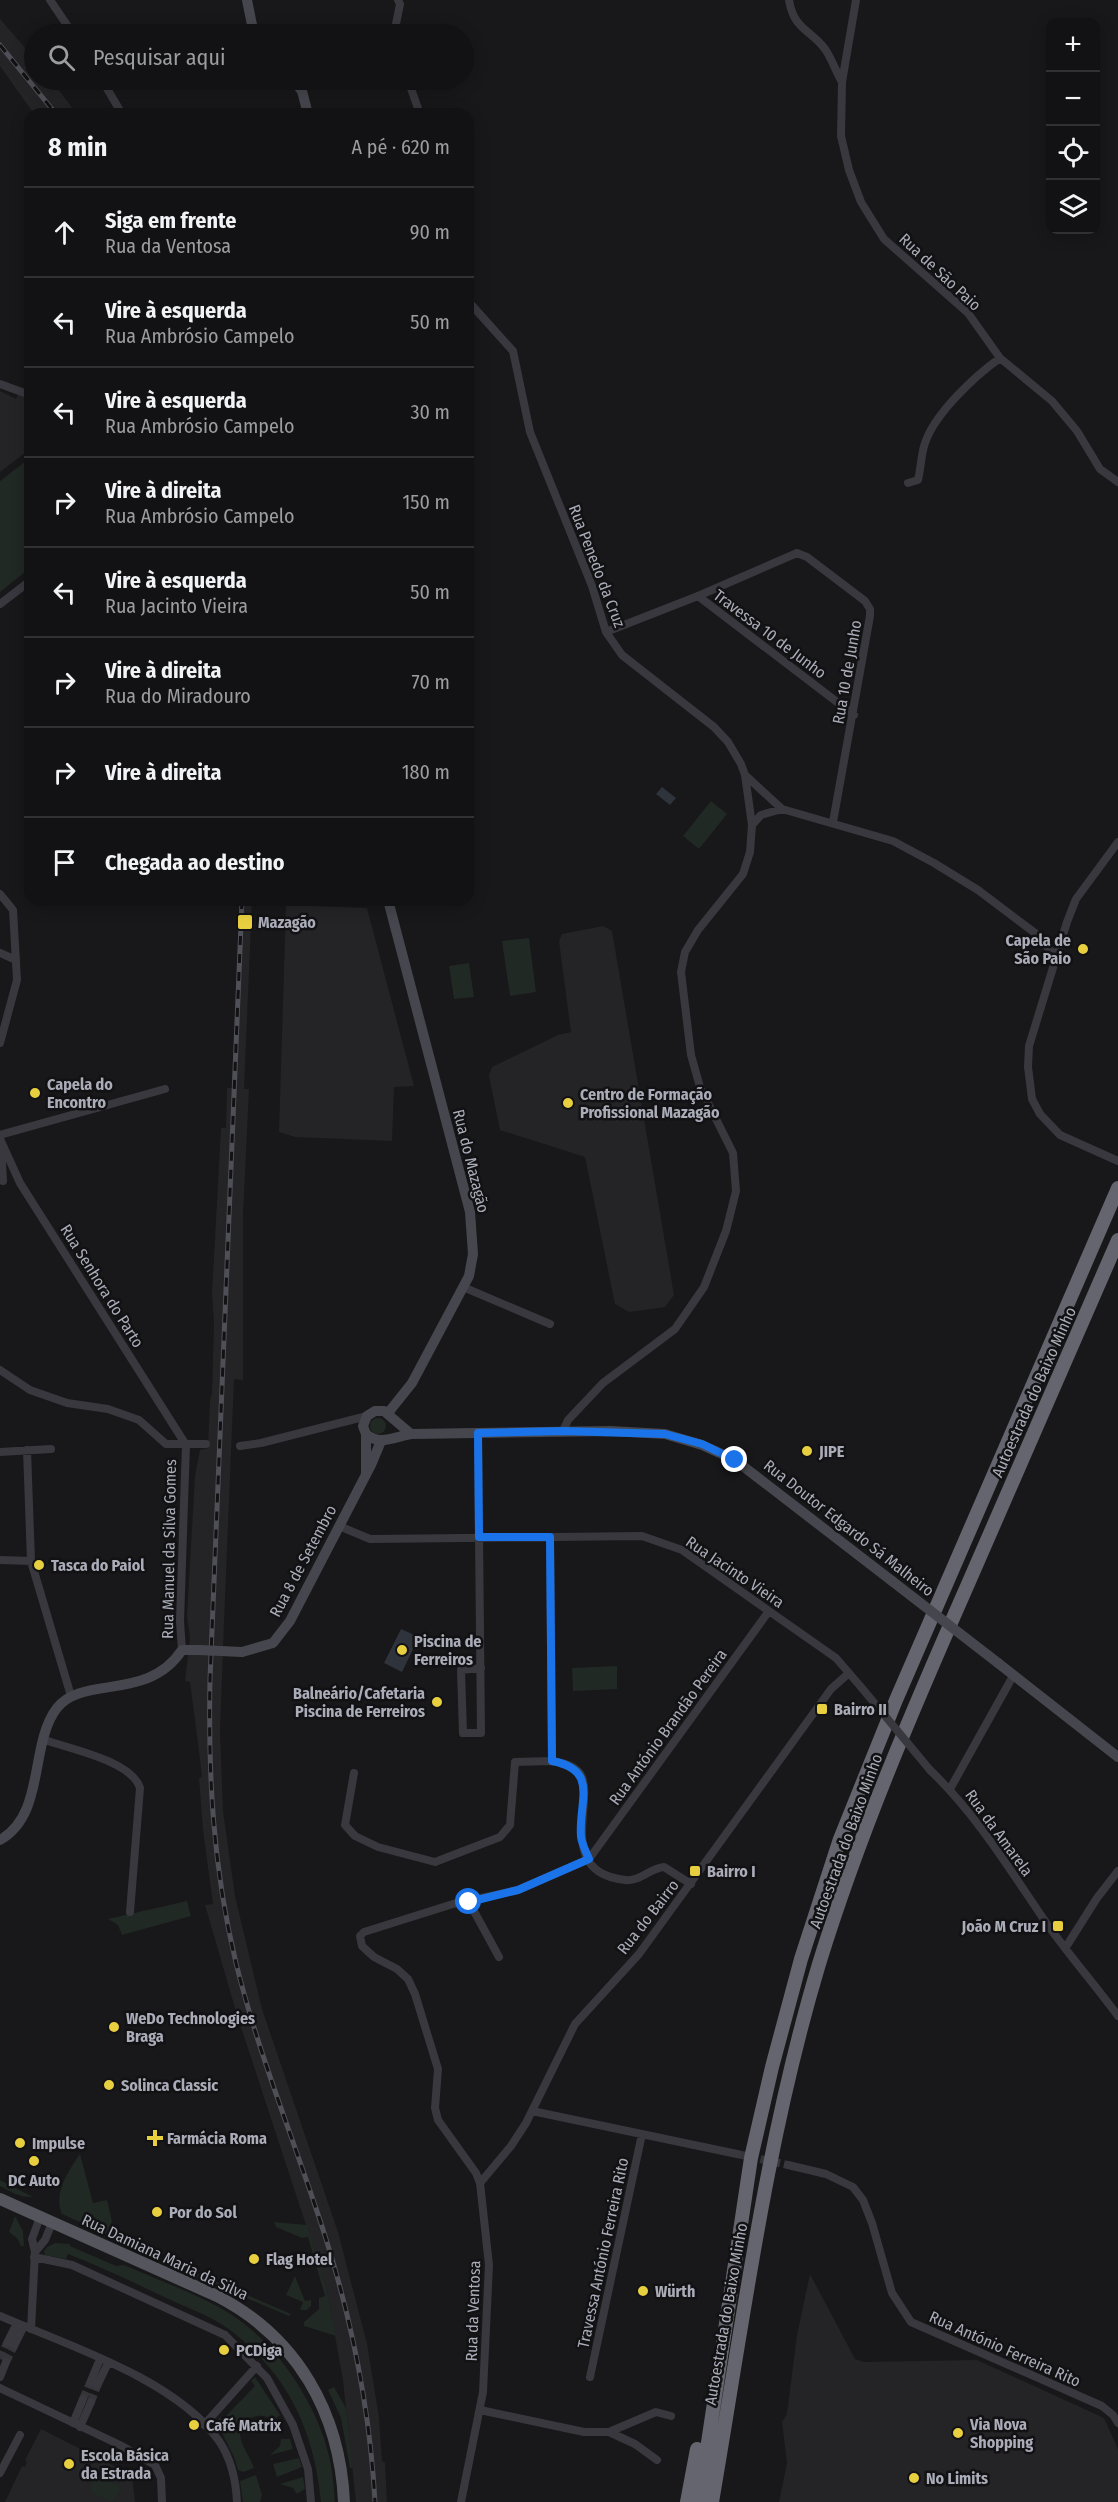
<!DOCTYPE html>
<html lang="pt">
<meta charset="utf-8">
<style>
body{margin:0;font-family:"Fira Sans Condensed",sans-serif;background:#1f1f21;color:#f1f3f6}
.controls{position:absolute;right:18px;top:18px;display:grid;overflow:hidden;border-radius:12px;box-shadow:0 3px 15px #0003}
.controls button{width:54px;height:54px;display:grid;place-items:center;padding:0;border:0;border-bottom:2px solid #313133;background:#121113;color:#f1f3f6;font:30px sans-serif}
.stop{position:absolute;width:18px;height:18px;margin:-14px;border:4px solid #1a73e8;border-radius:50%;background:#fff}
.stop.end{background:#1a73e8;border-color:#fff;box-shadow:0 2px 6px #0008}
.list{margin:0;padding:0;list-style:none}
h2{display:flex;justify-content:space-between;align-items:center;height:78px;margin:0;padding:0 24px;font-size:26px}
h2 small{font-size:20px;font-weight:400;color:#9c9da0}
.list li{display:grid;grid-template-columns:39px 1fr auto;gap:18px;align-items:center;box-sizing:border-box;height:90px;padding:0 24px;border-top:2px solid #313133}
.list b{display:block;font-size:22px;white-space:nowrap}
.list p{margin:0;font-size:20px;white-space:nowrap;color:#9c9da0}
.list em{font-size:20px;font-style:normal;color:#9c9da0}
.icon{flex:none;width:33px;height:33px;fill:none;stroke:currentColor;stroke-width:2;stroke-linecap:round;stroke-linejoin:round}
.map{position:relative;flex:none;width:1118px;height:2502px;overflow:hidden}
.search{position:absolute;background:#121113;box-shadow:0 3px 15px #0003;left:24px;top:24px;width:450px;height:66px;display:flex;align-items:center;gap:15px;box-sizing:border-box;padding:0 21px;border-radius:33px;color:#9c9da0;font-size:22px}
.panel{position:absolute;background:#121113;box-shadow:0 3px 15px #0003;left:24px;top:108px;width:450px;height:798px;border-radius:18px}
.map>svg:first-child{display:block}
.built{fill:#242326}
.green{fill:#212924}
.water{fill:#2e333c}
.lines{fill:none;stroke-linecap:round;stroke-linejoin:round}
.street-tunnel{stroke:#353539;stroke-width:8;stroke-dasharray:8 4;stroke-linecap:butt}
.street{stroke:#39383e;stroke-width:8}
.secondary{stroke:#46474e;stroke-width:10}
.primary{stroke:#55555d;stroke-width:12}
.highway{stroke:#65656f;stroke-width:14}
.rail-casing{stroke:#4f5057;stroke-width:5}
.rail{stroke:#121214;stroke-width:3;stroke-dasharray:9;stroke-linecap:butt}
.street-bridge{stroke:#39383e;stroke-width:8}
.secondary-bridge{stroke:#46474e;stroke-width:10}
.route{stroke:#1a73e8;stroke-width:8}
.poi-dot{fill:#e8cf40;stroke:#121214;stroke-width:2}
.labels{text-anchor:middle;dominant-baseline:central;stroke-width:5;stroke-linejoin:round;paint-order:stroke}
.street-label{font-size:16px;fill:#aaacb8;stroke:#121214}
.poi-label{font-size:16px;font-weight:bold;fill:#aaacb8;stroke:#121214;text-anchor:start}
</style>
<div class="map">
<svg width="1118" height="2502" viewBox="0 0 1118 2502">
<rect width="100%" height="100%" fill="#181719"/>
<path class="built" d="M0,19L34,58V80H51L77,114H34L0,66Z
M0,391L16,399L18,394L30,400V449L0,472Z
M240,900H252L244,1089H249L243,1215V1380L234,1379L224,1622L220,1731L223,1811L235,1896L262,2009L338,2232L367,2344L379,2417L382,2461L385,2463L387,2502H356L343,2380L326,2286L237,2015L205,1905L213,1904L203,1830L199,1778L202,1777L199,1751L190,1682L185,1681L190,1638L187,1616L195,1476L200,1450L208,1448L210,1399L212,1394L214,1323L212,1294L221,1128H226L227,1088H232Z
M286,905L367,908L414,1086L394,1087L392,1141L295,1137L279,1132Z
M603,926L612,931L674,1295L665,1307L629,1312L615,1304L585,1157L500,1130L489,1076L492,1067L558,1035L571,1032L559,941L562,934Z
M810,2274L855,2359L864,2362L977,2360L1104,2418L1118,2449V2502H779L787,2463L782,2422L787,2414L797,2335Z
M41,2429L132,2475L135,2502H5L22,2466L25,2467L27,2462L25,2460Z"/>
<path class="green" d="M30,458V568L0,592V481Z
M711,801L727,814L699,849L683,836Z
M529,938L536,992L510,996L502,941Z
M469,963L474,997L454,999L449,966Z
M370 1426a8 8 0 1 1 16 0a8 8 0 1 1-16 0Z
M617,1666V1689L573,1691L572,1668Z
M187,1901L191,1916L122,1935L118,1925L108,1919Z
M80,2154L93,2203L107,2200L112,2221L107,2234L62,2214C53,2194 68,2171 80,2154Z
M0,2180L33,2197C21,2198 11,2192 0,2186Z
M15,2216L23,2231L24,2246H21L17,2238L9,2232Z
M274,2222L307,2225L326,2286L336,2336L304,2326V2322L319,2309V2298L325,2296L308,2237L302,2238L276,2227Z
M55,2243L70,2244V2246L116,2266L124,2265C160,2281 199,2294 232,2315C280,2346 321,2410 331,2465C333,2477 334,2490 335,2502H321C314,2430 288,2374 230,2330C211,2316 186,2307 164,2297C133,2282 101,2267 68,2254L66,2259L45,2255L44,2251L47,2247Z
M185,2268L291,2314L289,2316L185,2272Z
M295,2276L305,2301L311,2300V2306L307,2310H300L303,2302L286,2295Z
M255,2377L280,2415L274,2420C267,2416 259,2414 251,2418C227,2431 249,2452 254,2468L243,2472L238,2470L234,2457L217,2423L219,2417L222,2420L255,2386L251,2381Z
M334,2387L346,2408L353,2468H350L341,2418L328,2390Z
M281,2439H290L293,2449L270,2455L280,2446Z
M299,2458L302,2467L277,2477L273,2464Z
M95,2474L121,2487L113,2502L90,2492Z
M256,2475L262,2495L260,2502H243L240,2481Z
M303,2477L305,2489L297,2494L293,2488L280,2484Z"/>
<path class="water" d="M662,787L676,798L670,805L656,794Z
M401,1629L419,1637L402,1672L384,1663Z"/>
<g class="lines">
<path class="street-tunnel" d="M737,2154L788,2165
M0,2359L7,2343
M6,2362L14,2346
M83,2399L90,2383
M91,2402L97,2386"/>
<path class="street" d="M50,0L73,34
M789,0C794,30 810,29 825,49C832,59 836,72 842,82
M856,0L842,82L841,136L849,170L861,202L884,239L968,313L1000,358L1052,401L1077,431L1100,469L1118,482
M397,34L396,24L400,4L398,0
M102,80L122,114
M408,80L420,114
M468,301L513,351L530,432L592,586L606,632L622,655L714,727L728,742L741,764L745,775L752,825L750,852L743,874L698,930L685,952L681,972L691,1055L700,1087L733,1153L736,1191L726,1231L704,1287L675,1329L603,1383L568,1420L563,1431
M0,384L30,395
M908,483L918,480C921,468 921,454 925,443C935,413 975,376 1000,358
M698,596L854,715
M0,604L30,581
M606,632L698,596L797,553L807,557L865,601L870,609V616L833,822
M745,775L782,809L893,841L934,863L978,890L1035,933L1056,957
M752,825L761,815L782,809
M1118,842L1076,899L1067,922L1029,1046L1028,1067L1032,1099L1040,1114L1060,1135L1118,1161
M0,894L13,910L17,980L0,1043
M0,953L16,960
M0,1135L165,1089
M0,1139L20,1183L186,1445
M1,1146L3,1181
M463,1287L550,1324
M0,1370L30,1390L67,1403L108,1409L139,1420L166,1444H206
M478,1433C479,1533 480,1633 481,1733H463L461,1670L481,1668
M240,1446L261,1443L367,1416
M27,1450L31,1561L71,1696
M0,1452L51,1449
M339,1526L370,1539L642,1536L682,1550L836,1658L861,1687
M0,1560L31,1561
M182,1650L180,1621L186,1445
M45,1740C70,1749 132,1761 140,1788L130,1912
M552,1761C561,1763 571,1764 578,1771C600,1793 551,1872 625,1880C640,1882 650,1868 664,1867L691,1884
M930,1770C977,1815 1010,1870 1047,1924C1069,1955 1095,1985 1118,2016
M354,1773L345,1825L355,1836L378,1847L435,1862L500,1837L510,1825L515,1762L552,1761L550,1537
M950,1789L1013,1676
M589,1859L769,1611
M469,1902L499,1957
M1066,1947L1097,1898L1118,1871
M532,2111L737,2154
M788,2165L826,2174L853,2187L863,2200L872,2223L892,2293L911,2322L1102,2406L1113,2415L1118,2423
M480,2183L511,2146L526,2123L575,2024L639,1954L831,1689L849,1673
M35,2252L45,2240L52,2223
M34,2257L72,2265L225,2335L267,2378L293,2425L308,2469L311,2502
M0,2316C67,2345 177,2380 219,2441C232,2460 236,2481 237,2502
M31,2329L35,2252L32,2239L40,2217
M7,2343L17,2323
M14,2346L24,2326
M0,2377L6,2362
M590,2377L642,2134
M90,2383L100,2359
M97,2386L108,2363
M0,2388L120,2445L155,2465L161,2478L162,2502
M480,2410L584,2432H609L635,2444L657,2460
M73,2423L83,2399
M204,2425L257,2366
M80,2427L91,2402
M609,2432L656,2412L671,2416
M0,2473L20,2435
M461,2502L483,2392L489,2265L480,2183L476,2173L438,2120L435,2108L438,2069L415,1994L408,1979L397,1969L374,1957L362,1946L360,1936L364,1932L453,1904L518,1890L589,1859"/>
<path class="secondary" d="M247,0L252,25L258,34
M293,80L302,91L308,114
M388,900L470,1212L473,1254L469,1276L412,1383L388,1413
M366,1434C379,1446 394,1437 411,1434L610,1431L665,1434L702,1445L735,1460L892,1581
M366,1474V1434L363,1426L367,1416L375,1411H384L411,1434
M242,1652L273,1643L290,1621L371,1465L381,1441
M998,1663L1118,1757
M0,1840C46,1814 29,1744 57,1708C82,1675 148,1702 182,1650H199"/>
<path class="primary" d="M0,2199L217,2296C297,2337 340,2413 344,2502"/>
<path class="highway" d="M687,2502L697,2449
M699,2502L751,2158L772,2067L801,1959L840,1839L896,1700L1118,1188
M712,2502C743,2322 766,2140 819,1964C859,1834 913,1709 968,1584C1018,1469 1068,1355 1118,1240"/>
<g class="rail-casing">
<path id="rail" d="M0,45L56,114
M242,900L210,1679C208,1775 213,1868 236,1963C259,2057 297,2147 326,2239C353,2325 370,2412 375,2502"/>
</g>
<use href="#rail" class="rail"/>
<path class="street-bridge" d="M861,1687L930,1770"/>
<path class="secondary-bridge" d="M892,1581L998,1663
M199,1650L242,1652"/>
</g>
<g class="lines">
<path class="route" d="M469,1902L518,1890L589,1859C586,1852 582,1844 581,1837C578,1802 600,1770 552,1761L550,1537H479L478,1433L563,1431L665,1434L702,1444L735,1460"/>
</g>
<g class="poi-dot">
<rect x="237" y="914" width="16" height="16" rx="3"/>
<circle cx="1083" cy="949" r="6"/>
<circle cx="35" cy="1093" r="6"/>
<circle cx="568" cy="1103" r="6"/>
<circle cx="807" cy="1451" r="6"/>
<circle cx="39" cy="1565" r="6"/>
<circle cx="402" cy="1650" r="6"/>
<circle cx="437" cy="1702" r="6"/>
<rect x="816" y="1703" width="12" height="12" rx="3"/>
<rect x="689" y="1865" width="12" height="12" rx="3"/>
<rect x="1052" y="1920" width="12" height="12" rx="3"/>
<circle cx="114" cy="2027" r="6"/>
<circle cx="109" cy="2085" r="6"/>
<path d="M152 2129h6v6h6v6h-6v6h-6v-6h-6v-6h6z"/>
<circle cx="20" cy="2143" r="6"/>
<circle cx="34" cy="2161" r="6"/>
<circle cx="157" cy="2212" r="6"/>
<circle cx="254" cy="2259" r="6"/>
<circle cx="643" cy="2291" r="6"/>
<circle cx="224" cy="2350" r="6"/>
<circle cx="194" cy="2425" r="6"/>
<circle cx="958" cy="2433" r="6"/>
<circle cx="69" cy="2464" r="6"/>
<circle cx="914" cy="2478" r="6"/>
</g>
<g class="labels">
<g class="street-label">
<text transform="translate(940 272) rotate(43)">Rua de São Paio</text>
<text transform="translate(597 566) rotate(69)">Rua Penedo da Cruz</text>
<text transform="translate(770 634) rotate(37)">Travessa 10 de Junho</text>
<text transform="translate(847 672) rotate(-80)">Rua 10 de Junho</text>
<text transform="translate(471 1161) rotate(76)">Rua do Mazagão</text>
<text transform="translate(102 1286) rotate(58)">Rua Senhora do Parto</text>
<text transform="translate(1034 1392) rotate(-66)">Autoestrada do Baixo Minho</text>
<text transform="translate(849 1528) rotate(38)">Rua Doutor Edgardo Sá Malheiro</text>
<text transform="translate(169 1549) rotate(-89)">Rua Manuel da Silva Gomes</text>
<text transform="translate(303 1561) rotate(-62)">Rua 8 de Setembro</text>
<text transform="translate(735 1572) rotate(34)">Rua Jacinto Vieira</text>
<text transform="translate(668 1727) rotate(-54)">Rua António Brandão Pereira</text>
<text transform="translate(999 1833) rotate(54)">Rua da Amarela</text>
<text transform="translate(846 1841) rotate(-70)">Autoestrada do Baixo Minho</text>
<text transform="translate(648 1917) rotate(-52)">Rua do Bairro</text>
<text transform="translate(603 2253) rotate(-78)">Travessa António Ferreira Rito</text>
<text transform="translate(165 2257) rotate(25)">Rua Damiana Maria da Silva</text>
<text transform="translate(473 2311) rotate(-88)">Rua da Ventosa</text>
<text transform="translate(726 2314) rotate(-80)">Autoestrada do Baixo Minho</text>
<text transform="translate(1005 2349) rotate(24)">Rua António Ferreira Rito</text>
</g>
<g class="poi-label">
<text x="258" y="922">Mazagão</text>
<text x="1071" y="940" text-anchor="end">Capela de<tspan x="1071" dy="18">São Paio</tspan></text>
<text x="47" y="1084">Capela do<tspan x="47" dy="18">Encontro</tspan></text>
<text x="580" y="1094">Centro de Formação<tspan x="580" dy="18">Profissional Mazagão</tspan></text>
<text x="819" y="1451">JIPE</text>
<text x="51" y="1565">Tasca do Paiol</text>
<text x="414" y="1641">Piscina de<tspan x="414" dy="18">Ferreiros</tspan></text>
<text x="425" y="1693" text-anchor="end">Balneário/Cafetaria<tspan x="425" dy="18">Piscina de Ferreiros</tspan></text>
<text x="834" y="1709">Bairro II</text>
<text x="707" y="1871">Bairro I</text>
<text x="1046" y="1926" text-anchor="end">João M Cruz I</text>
<text x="126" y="2018">WeDo Technologies<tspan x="126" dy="18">Braga</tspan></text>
<text x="121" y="2085">Solinca Classic</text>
<text x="167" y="2138">Farmácia Roma</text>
<text x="32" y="2143">Impulse</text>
<text x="34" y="2180" text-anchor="middle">DC Auto</text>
<text x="169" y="2212">Por do Sol</text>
<text x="266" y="2259">Flag Hotel</text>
<text x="655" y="2291">Würth</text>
<text x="236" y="2350">PCDiga</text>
<text x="970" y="2424">Via Nova<tspan x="970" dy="18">Shopping</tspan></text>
<text x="206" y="2425">Café Matrix</text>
<text x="81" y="2455">Escola Básica<tspan x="81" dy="18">da Estrada</tspan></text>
<text x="926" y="2478">No Limits</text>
</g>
</g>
</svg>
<div class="controls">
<button>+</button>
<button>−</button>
<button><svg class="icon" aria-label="locate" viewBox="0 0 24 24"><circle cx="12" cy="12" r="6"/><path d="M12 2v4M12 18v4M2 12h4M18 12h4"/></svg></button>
<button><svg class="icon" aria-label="layers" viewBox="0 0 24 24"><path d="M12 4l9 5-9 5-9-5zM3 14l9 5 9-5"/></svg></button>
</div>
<div class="stop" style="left:469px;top:1902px"></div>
<div class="stop end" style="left:735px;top:1460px"></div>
<div class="search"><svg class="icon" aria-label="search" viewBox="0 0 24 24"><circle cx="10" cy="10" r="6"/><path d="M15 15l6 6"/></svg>Pesquisar aqui</div>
<section class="panel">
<h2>8 min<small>A pé · 620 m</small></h2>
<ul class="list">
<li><svg class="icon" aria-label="ahead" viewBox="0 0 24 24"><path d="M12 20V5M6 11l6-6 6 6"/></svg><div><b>Siga em frente</b><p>Rua da Ventosa</p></div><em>90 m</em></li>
<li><svg class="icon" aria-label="left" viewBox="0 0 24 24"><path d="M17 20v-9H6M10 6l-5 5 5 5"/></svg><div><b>Vire à esquerda</b><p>Rua Ambrósio Campelo</p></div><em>50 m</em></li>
<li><svg class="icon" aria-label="left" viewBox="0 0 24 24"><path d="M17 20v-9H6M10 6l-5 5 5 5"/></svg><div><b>Vire à esquerda</b><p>Rua Ambrósio Campelo</p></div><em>30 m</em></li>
<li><svg class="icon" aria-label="right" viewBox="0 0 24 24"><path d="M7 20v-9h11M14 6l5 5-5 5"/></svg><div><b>Vire à direita</b><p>Rua Ambrósio Campelo</p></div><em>150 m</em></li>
<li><svg class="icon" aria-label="left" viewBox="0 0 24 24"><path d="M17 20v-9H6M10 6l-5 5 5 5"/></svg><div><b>Vire à esquerda</b><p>Rua Jacinto Vieira</p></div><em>50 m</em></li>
<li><svg class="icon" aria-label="right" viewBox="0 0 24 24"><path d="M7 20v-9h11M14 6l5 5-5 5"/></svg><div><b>Vire à direita</b><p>Rua do Miradouro</p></div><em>70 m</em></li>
<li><svg class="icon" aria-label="right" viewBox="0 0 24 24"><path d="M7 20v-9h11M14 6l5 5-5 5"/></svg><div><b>Vire à direita</b></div><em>180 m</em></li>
<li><svg class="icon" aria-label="arrive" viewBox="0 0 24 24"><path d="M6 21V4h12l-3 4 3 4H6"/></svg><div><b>Chegada ao destino</b></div></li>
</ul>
</section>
</div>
